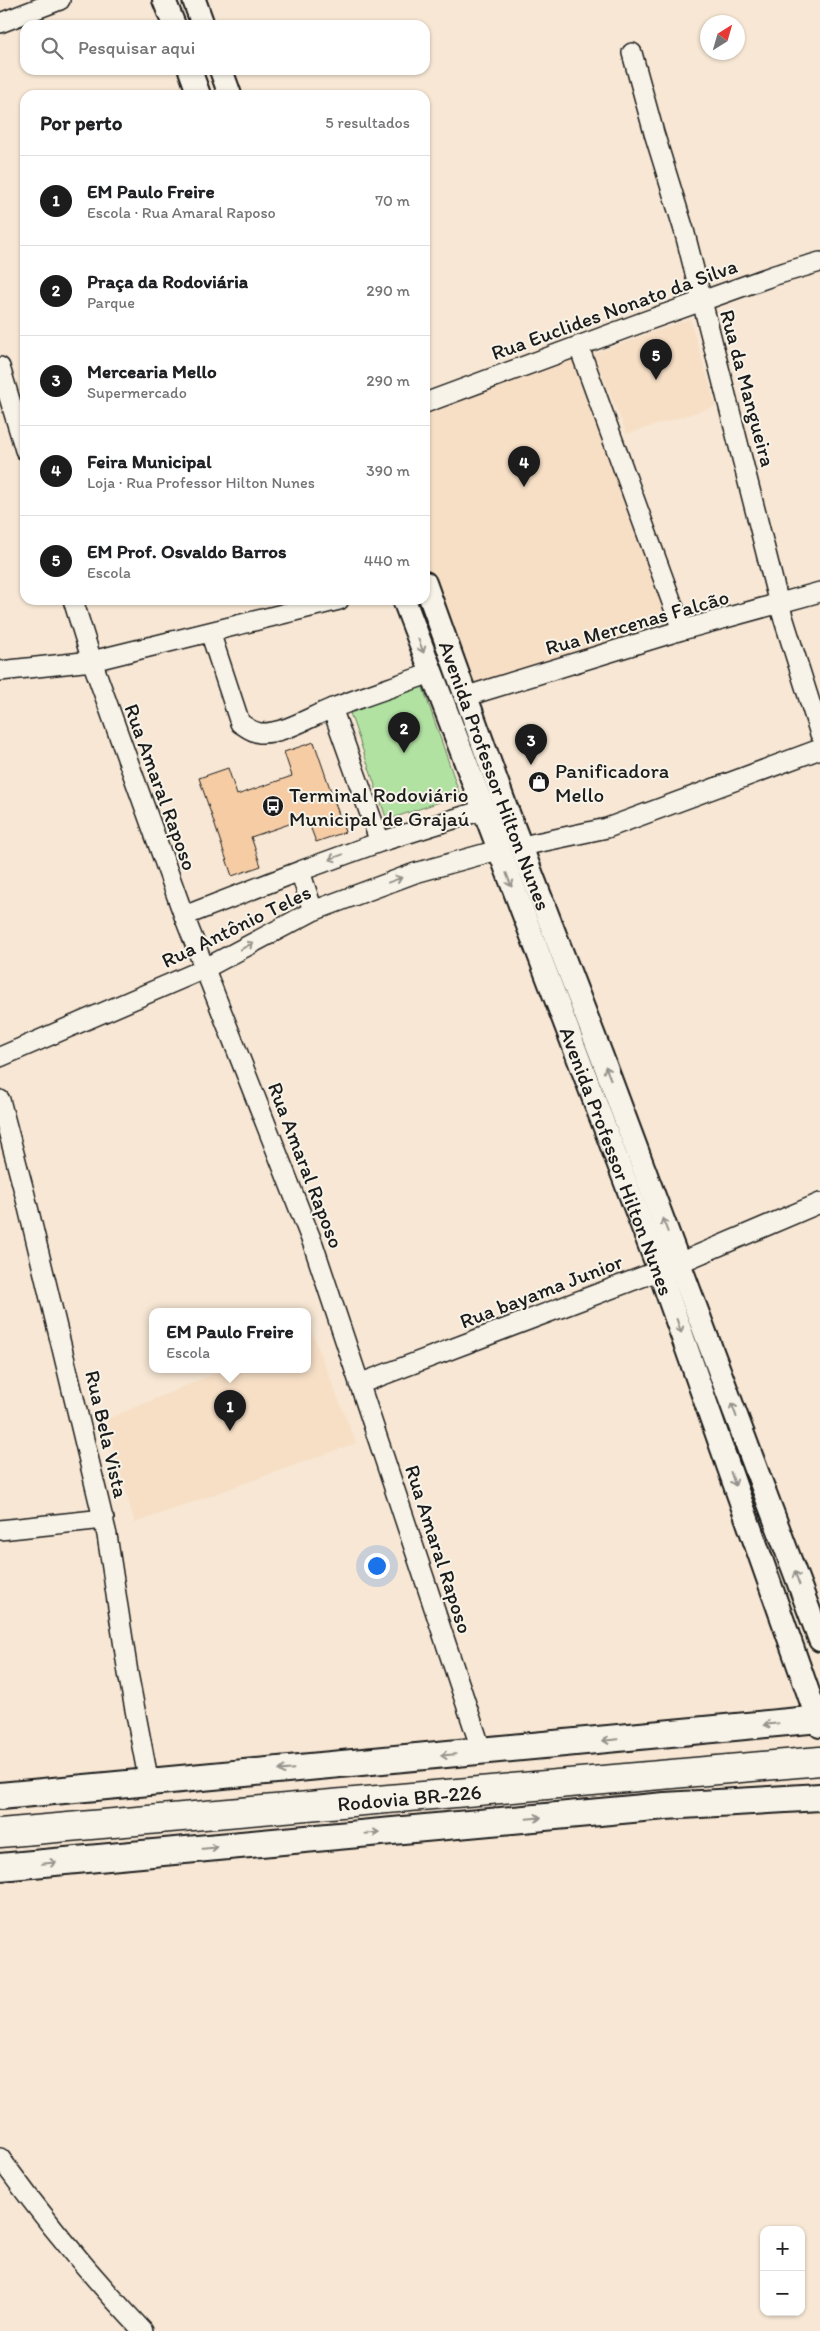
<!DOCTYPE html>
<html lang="pt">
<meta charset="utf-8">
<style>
body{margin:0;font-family:Itim,sans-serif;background:#f2f2f2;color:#202124}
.controls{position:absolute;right:15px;bottom:15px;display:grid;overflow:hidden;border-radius:10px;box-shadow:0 1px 4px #0004}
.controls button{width:45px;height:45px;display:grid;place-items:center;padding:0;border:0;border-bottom:1px solid #e0e0e0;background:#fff;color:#202124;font:25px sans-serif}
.compass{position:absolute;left:700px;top:15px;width:45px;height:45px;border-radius:50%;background:#fff;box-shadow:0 1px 4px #0004;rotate:37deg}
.you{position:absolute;left:376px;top:1565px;width:18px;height:18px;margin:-12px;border:4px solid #fff;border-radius:50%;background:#1a73e8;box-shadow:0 0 0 8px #1a73e833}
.badge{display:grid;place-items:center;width:32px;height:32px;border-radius:50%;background:#1c1c1c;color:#fff;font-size:16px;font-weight:700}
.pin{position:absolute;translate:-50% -41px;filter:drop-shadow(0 1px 2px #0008)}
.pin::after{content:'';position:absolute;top:26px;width:18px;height:15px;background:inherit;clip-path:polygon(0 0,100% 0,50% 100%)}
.popup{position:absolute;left:149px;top:1308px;width:162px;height:65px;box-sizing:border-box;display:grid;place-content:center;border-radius:10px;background:#fff;filter:drop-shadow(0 1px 4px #0005);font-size:16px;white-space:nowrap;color:#757577}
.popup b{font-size:19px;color:#202124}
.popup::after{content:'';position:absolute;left:50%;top:100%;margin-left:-10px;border:10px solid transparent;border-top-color:#fff}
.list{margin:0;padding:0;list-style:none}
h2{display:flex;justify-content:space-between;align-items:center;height:65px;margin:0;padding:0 20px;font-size:21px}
h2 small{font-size:16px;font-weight:400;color:#757577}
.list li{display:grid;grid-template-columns:32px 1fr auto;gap:15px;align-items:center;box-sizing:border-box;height:90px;padding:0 20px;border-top:1px solid #e0e0e0}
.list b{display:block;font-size:19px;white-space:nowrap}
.list p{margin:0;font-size:16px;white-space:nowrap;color:#757577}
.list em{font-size:16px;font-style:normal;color:#757577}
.icon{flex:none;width:28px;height:28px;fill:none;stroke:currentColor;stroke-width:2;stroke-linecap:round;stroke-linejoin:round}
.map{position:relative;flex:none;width:820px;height:2331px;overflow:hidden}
.search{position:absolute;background:#fff;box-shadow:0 1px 4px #0004;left:20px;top:20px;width:410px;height:55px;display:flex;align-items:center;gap:12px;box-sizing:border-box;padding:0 18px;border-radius:15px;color:#757577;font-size:19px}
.panel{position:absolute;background:#fff;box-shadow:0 1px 4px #0004;left:20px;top:90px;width:410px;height:515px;border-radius:15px}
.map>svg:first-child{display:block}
.built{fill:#f7dfc6}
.green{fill:#b1e2a2;stroke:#667f5f}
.building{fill:#f6cca5;stroke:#1c1c1c}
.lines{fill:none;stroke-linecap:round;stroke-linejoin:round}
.minor-casing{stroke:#1c1c1c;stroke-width:22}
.tertiary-casing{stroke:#1c1c1c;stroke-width:26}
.secondary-casing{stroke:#1c1c1c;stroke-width:30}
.trunk-casing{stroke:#1c1c1c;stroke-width:31}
.minor{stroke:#f7f3e8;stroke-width:19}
.tertiary{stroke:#f7f3e8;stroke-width:22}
.secondary{stroke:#f7f3e8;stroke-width:26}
.trunk{stroke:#f7f3e8;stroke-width:28}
.oneway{stroke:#94928c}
.labels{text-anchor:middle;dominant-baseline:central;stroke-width:4;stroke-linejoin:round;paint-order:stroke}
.street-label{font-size:21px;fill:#1c1c1c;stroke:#f7f3e8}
.poi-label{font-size:21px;fill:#1c1c1c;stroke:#f7f3e8;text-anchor:start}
</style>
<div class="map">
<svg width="820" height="2331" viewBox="0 0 820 2331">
<rect width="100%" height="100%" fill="#f7e7d4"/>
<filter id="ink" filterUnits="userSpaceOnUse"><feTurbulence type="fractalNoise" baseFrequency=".02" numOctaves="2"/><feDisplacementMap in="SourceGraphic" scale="10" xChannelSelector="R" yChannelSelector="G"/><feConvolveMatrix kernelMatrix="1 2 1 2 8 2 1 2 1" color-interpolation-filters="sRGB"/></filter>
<g filter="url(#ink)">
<path class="built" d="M690,319L716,406L627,434L593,354Z
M574,355L675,626L471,686L425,565V409Z
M308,1323L356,1443L135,1523L105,1420L216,1373L215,1370H308Z"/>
<path class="green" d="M422,685L460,795L387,820L349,710Z"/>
<path class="building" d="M314,742L345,832L316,842L307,818L251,837L261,866L232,876L199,778L228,768L237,795L292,776L284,752Z"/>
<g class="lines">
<g class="minor-casing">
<path id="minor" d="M0,23L60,0
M632,53L654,133L684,230L779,604L820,734
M579,347L682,630
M0,367L25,450
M425,403L643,322L775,275L820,262
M73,600L92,661L184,916L313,1244L482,1752
M210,632L240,723C246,727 252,732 260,733C285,734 311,716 333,708C365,696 398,685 431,673
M0,671L92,661L339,600
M467,696L682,630L820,592
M332,708L380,842
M522,846L607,828L820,749
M300,871L313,911
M184,916L300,871L380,842L483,810
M0,1057L204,969L313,911L415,873L498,850
M0,1100L25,1195L107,1535L128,1673L149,1783
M359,1384L679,1263L820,1203
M0,1530L104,1519
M0,2158C44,2219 92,2277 143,2331"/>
</g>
<g class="tertiary-casing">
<g id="tertiary">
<path d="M164,0L174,25"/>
<path d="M194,0L203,25"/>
<path d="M190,70L199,95"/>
<path d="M221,70L230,95"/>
<path id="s1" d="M425,583L505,805L602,1057L820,1640"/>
<path id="s2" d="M404,600L659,1270L820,1726"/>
</g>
</g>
<g class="secondary-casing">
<path id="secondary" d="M0,1796L820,1719
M0,1867L665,1806L820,1797"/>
</g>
<g class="trunk-casing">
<g id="trunk">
<path id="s3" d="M0,1833L820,1761"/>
</g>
</g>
<use href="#minor" class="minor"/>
<use href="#tertiary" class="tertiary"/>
<use href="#secondary" class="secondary"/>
<use href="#trunk" class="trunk"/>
</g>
<defs><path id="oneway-shaft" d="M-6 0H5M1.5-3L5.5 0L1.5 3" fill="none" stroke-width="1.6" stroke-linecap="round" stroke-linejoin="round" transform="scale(1.25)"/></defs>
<g class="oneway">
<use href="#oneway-shaft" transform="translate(421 646) rotate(69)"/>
<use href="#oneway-shaft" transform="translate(336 857) rotate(160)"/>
<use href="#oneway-shaft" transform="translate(395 880) rotate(-20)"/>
<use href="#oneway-shaft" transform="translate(509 880) rotate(69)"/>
<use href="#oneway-shaft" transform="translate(247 946) rotate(-28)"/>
<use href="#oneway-shaft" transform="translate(608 1073) rotate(-111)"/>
<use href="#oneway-shaft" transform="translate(665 1225) rotate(-111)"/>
<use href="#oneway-shaft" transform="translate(679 1326) rotate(71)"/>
<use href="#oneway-shaft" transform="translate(734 1410) rotate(-110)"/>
<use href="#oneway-shaft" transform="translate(733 1479) rotate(71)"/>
<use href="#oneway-shaft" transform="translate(797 1578) rotate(-110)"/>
<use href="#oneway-shaft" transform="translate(771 1724) rotate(174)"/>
<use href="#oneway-shaft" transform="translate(610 1740) rotate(174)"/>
<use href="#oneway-shaft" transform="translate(448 1755) rotate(175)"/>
<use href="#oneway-shaft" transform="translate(286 1770) rotate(175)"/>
<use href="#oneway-shaft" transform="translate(534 1818) rotate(-5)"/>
<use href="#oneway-shaft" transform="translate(372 1833) rotate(-5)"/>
<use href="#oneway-shaft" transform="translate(210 1848) rotate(-5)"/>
<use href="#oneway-shaft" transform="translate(49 1863) rotate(-5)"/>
</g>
</g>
<defs>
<g id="shop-disc" transform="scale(1.125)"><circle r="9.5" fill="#1c1c1c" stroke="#f7f3e8"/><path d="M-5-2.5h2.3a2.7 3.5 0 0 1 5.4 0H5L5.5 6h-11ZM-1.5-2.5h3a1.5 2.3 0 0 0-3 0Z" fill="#fff"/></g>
<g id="bus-disc" transform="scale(1.125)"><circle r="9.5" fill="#1c1c1c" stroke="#f7f3e8"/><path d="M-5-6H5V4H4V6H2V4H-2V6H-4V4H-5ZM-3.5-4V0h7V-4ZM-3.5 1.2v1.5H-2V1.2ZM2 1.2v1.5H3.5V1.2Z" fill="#fff"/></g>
</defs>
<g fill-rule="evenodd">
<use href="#shop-disc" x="539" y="782"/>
<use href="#bus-disc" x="273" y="806"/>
</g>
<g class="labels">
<g class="street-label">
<text transform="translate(614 309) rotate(-20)">Rua Euclides Nonato da Silva</text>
<text transform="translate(748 388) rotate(75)">Rua da Mangueira</text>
<text transform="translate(637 622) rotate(-16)">Rua Mercenas Falcão</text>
<text stroke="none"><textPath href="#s1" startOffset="205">Avenida Professor Hilton Nunes</textPath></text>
<text transform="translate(161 787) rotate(70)">Rua Amaral Raposo</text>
<text transform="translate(236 926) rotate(-26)">Rua Antônio Teles</text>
<text stroke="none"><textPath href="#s2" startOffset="600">Avenida Professor Hilton Nunes</textPath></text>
<text transform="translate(306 1165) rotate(69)">Rua Amaral Raposo</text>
<text transform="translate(541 1291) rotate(-21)">Rua bayama Junior</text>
<text transform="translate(107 1434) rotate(77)">Rua Bela Vista</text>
<text transform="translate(439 1549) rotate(72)">Rua Amaral Raposo</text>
<text stroke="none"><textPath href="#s3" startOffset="411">Rodovia BR-226</textPath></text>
</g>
<g class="poi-label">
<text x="555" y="770">Panificadora<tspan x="555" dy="24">Mello</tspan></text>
<text x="289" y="794">Terminal Rodoviário<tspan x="289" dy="24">Municipal de Grajaú</tspan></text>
</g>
</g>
</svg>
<div class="controls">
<button>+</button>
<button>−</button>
</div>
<svg class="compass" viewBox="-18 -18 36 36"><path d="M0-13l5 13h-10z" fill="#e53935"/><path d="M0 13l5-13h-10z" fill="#757577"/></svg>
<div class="you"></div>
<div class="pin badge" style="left:230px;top:1431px">1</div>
<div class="popup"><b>EM Paulo Freire</b>Escola</div>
<div class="pin badge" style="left:404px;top:753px">2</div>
<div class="pin badge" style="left:531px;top:765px">3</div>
<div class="pin badge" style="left:524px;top:487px">4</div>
<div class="pin badge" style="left:656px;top:380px">5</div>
<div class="search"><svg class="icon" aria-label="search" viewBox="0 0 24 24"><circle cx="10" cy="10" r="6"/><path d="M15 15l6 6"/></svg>Pesquisar aqui</div>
<section class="panel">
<h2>Por perto<small>5 resultados</small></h2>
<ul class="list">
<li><span class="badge">1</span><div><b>EM Paulo Freire</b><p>Escola · Rua Amaral Raposo</p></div><em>70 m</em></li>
<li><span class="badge">2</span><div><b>Praça da Rodoviária</b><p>Parque</p></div><em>290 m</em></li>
<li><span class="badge">3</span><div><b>Mercearia Mello</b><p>Supermercado</p></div><em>290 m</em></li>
<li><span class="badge">4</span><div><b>Feira Municipal</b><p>Loja · Rua Professor Hilton Nunes</p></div><em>390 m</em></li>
<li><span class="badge">5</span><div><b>EM Prof. Osvaldo Barros</b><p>Escola</p></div><em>440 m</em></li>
</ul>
</section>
</div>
